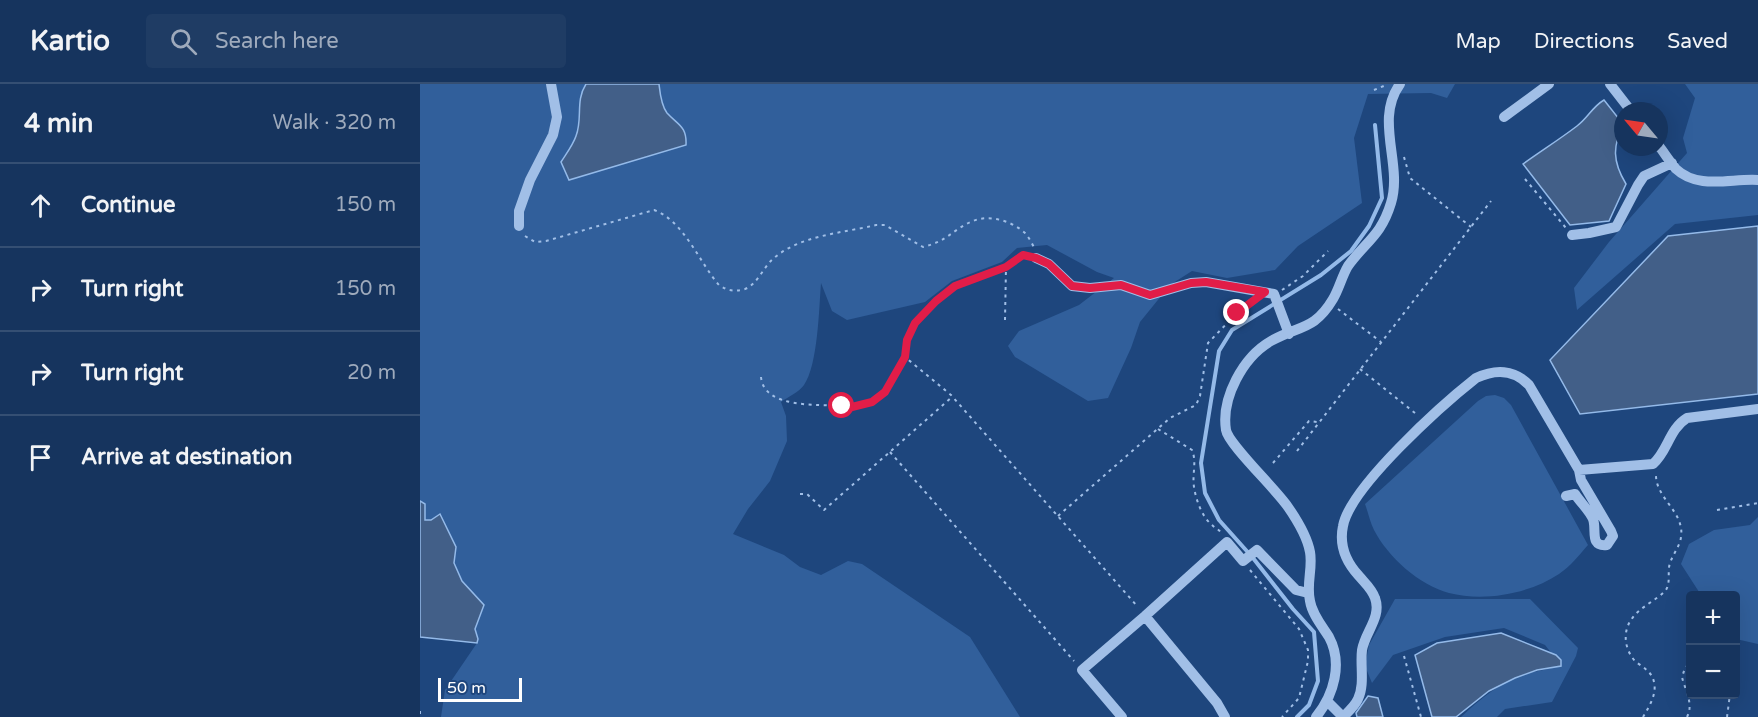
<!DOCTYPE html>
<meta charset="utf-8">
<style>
body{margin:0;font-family:"Varela Round",sans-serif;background:#1f3c64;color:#f1f3f6}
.controls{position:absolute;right:18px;bottom:18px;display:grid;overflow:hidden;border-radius:6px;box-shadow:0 6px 24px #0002}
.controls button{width:54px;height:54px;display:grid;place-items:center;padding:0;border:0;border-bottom:2px solid #354f73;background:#16345e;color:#f1f3f6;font:30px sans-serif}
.compass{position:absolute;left:1194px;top:18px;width:54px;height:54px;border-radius:50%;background:#16345e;box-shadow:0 6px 24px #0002;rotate:299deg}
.scale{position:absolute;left:18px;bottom:15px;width:84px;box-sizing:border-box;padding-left:6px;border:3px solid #fff;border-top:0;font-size:16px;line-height:21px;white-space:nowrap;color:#fff;-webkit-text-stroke:4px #1e467d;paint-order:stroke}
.stop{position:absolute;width:18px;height:18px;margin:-14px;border:4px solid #e11d48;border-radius:50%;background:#fff}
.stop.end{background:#e11d48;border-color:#fff;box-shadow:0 2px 6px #0008}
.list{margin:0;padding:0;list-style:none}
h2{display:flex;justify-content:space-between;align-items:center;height:78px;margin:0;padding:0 24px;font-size:26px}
h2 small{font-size:20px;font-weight:400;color:#9eaabc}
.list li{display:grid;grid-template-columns:39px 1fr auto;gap:18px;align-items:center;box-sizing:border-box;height:84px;padding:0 24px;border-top:2px solid #354f73}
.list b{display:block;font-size:22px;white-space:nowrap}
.list em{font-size:20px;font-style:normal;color:#9eaabc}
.icon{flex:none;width:33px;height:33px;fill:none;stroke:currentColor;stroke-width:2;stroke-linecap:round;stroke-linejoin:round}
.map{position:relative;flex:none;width:1338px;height:633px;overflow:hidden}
header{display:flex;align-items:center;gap:36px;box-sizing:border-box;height:84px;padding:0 30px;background:#16345e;border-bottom:2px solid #354f73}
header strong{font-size:28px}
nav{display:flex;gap:33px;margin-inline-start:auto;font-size:21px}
.search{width:420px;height:54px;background:#1f3c64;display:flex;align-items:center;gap:15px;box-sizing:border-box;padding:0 21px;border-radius:6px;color:#9eaabc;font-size:22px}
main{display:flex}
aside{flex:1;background:#16345e}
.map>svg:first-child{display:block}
.green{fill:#315f9b}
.water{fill:#425f88;stroke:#94bae9;stroke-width:1.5}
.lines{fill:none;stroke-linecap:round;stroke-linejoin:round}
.stream{stroke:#94bae9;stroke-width:4}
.path{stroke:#a1bfe7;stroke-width:2;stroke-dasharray:3 4.5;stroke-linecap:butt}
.minor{stroke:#a1bfe7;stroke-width:10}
.route{stroke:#e11d48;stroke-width:8}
</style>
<header>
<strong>Kartio</strong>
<div class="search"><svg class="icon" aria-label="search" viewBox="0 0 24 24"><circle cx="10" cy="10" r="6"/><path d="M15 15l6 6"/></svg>Search here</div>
<nav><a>Map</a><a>Directions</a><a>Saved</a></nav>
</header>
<main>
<aside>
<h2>4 min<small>Walk · 320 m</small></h2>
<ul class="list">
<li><svg class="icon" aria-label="ahead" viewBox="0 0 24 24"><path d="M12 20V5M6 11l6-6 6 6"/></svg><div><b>Continue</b></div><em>150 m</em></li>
<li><svg class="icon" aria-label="right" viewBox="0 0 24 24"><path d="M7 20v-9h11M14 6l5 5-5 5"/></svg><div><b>Turn right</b></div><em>150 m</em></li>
<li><svg class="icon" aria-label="right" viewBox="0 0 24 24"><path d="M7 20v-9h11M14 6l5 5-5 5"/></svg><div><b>Turn right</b></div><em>20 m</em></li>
<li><svg class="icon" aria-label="arrive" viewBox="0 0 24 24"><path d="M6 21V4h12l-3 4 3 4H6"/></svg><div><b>Arrive at destination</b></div></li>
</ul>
</aside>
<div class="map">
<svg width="1338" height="633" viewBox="0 0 1338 633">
<rect width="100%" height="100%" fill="#1e467d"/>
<path class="green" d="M0,0H1035L1027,14L1011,9L948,10L934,54L942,119L878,162L855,186L807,194L772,187L750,201L720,238L711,264L688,314L668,317L595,273L588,262L599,247L659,221L694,194L677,188L627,161L597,164L582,178L532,197L505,218L427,236L412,227L401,199C399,224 398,281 384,301C379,308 368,313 361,318L366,332L367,357L350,397L328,425L313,450L364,471L380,483L401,491L428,477L442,480L550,553L600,633H21L25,606L57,559L58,555L55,545L64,522L42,497L34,479L36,463L19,430L11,436H4L5,420L0,417Z
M1265,0H1338V131L1255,140L1157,226L1154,204L1189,158L1267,69L1263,54L1275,14Z
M1075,311L1084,314L1091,321L1168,461C1159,471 1151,482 1139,490C1109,510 1064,518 1029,509C999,501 968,473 954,446C950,438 948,428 945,420L1058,317L1066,312Z
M1338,433V560L1316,555V512L1281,511L1261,480L1269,460L1294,446L1330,441Z
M975,515H1110L1158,564L1156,572L1132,618L1085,625L1077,633H1041C1060,615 1083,596 1109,589C1120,586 1130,586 1140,580L1125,561L1084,544L1025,553L973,571L952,599L945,582L949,561Z"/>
<path class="water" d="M166,0H239C240,9 241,21 247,29C258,41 267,42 266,61L149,96L141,78C146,70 153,61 156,52C163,34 155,17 166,0Z
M1184,16L1203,40C1193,62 1192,77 1206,100L1189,137L1150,141L1103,80C1121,67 1140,55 1157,42C1168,34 1172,23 1184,16Z
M1338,142V310L1160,330L1130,276L1248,152Z
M0,417L5,420V436H11L20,430L36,463L34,479L42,497L64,521L55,545L58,555L57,559L0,553Z
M1081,549L1136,571L1141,576V582L1117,586L1095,594L1069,607L1036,633H1012L995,571L1017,559Z
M948,612L958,614L963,633H937L936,629Z"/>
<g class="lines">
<path class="stream" d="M877,633L889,621L898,597L894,548L873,525L833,474L799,436L785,409L781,379L799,267L812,246L901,191L931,167L949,142L962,114L955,41"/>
<path class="path" d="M954,6L966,1
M984,73L990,94L1051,143
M1105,95L1146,144
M105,152L115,158L126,157L234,126C264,137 279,178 299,201C308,207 315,208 325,205C338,200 343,183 354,174C381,151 423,149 456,141H465L503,163C528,157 533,145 553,137C569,130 592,137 605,149C609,153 612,160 615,165
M605,171L586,183L535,202L516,217L495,239L487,256L485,273L531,311L718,523
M862,206L883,192L908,167
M918,225L961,258
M585,236L586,183
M940,285L995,329
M341,293C344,325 398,320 422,322C429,324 434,322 441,321C468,314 472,295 485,273
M738,345L772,366C777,378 772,390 774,403C776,416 782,433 792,441C796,445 799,445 802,450
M877,367L1071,117
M470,368L654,577
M853,379L889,337L897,338
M380,410H387L404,426L532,313
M1297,426L1338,419
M638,432L750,334L776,321L780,312L788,259L817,229L833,217
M830,486L879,545L888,566V577L879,614L862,633
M984,572L1001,633
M1316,579L1317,586L1316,596
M0,627V633
M1223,633C1229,623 1237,610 1234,598C1232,588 1224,584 1216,578C1205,567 1202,549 1211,536C1219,523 1236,517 1246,506C1251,497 1247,488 1250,479C1253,470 1260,462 1261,453C1265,428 1235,414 1236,390
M1267,633C1274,620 1265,606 1262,593L1265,584L1270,579
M1307,633L1310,610"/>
<path class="minor" d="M1190,0L1211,27
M1084,33L1129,0
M1239,62C1245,70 1250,78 1256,85C1278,106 1312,94 1338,96
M99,142V127L110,96L133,51L137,33L131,0
M1152,151L1169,149L1196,143L1218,101L1224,92L1252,79
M616,174L629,180L652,202L670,204L701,201L730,211L771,199L786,198L854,210L869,250
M1146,412L1155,410C1160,418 1169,426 1173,435C1177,446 1169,463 1187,461L1193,452L1191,447L1161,396L1159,386
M725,532L797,619L805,633
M907,617L923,633
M702,633L662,586L725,532L807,458L823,477L837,466L876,506L888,509
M896,633C914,611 923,579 909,553C902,542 892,530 890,517C886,500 893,484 890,468C887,452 877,436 868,423C856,405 808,360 806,346C801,314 823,273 851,257C879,241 894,247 913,215C919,205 922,192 928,182C946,157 961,152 971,119C983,80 954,36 980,0
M923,633C928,628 935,622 938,615C945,600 940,582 942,566C945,548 962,533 955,514C952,505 945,499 939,492C926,478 919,461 923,442C930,403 1023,320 1056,294C1075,285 1094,285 1109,301L1159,386L1233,380C1248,367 1249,345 1267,334L1338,325"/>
</g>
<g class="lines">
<path class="route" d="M422,322L428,324L452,318L465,308L485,273L487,256L495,239L516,217L535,202L586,183L603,171L616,174L629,180L652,202L670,204L701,201L730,211L771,199L786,198L845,208L817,229"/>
</g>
</svg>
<div class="controls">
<button>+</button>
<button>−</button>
</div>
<svg class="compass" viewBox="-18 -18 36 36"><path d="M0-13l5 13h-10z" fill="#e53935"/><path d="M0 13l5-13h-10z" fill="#9eaabc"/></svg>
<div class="scale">50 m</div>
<div class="stop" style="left:422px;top:322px"></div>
<div class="stop end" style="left:817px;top:229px"></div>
</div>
</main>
